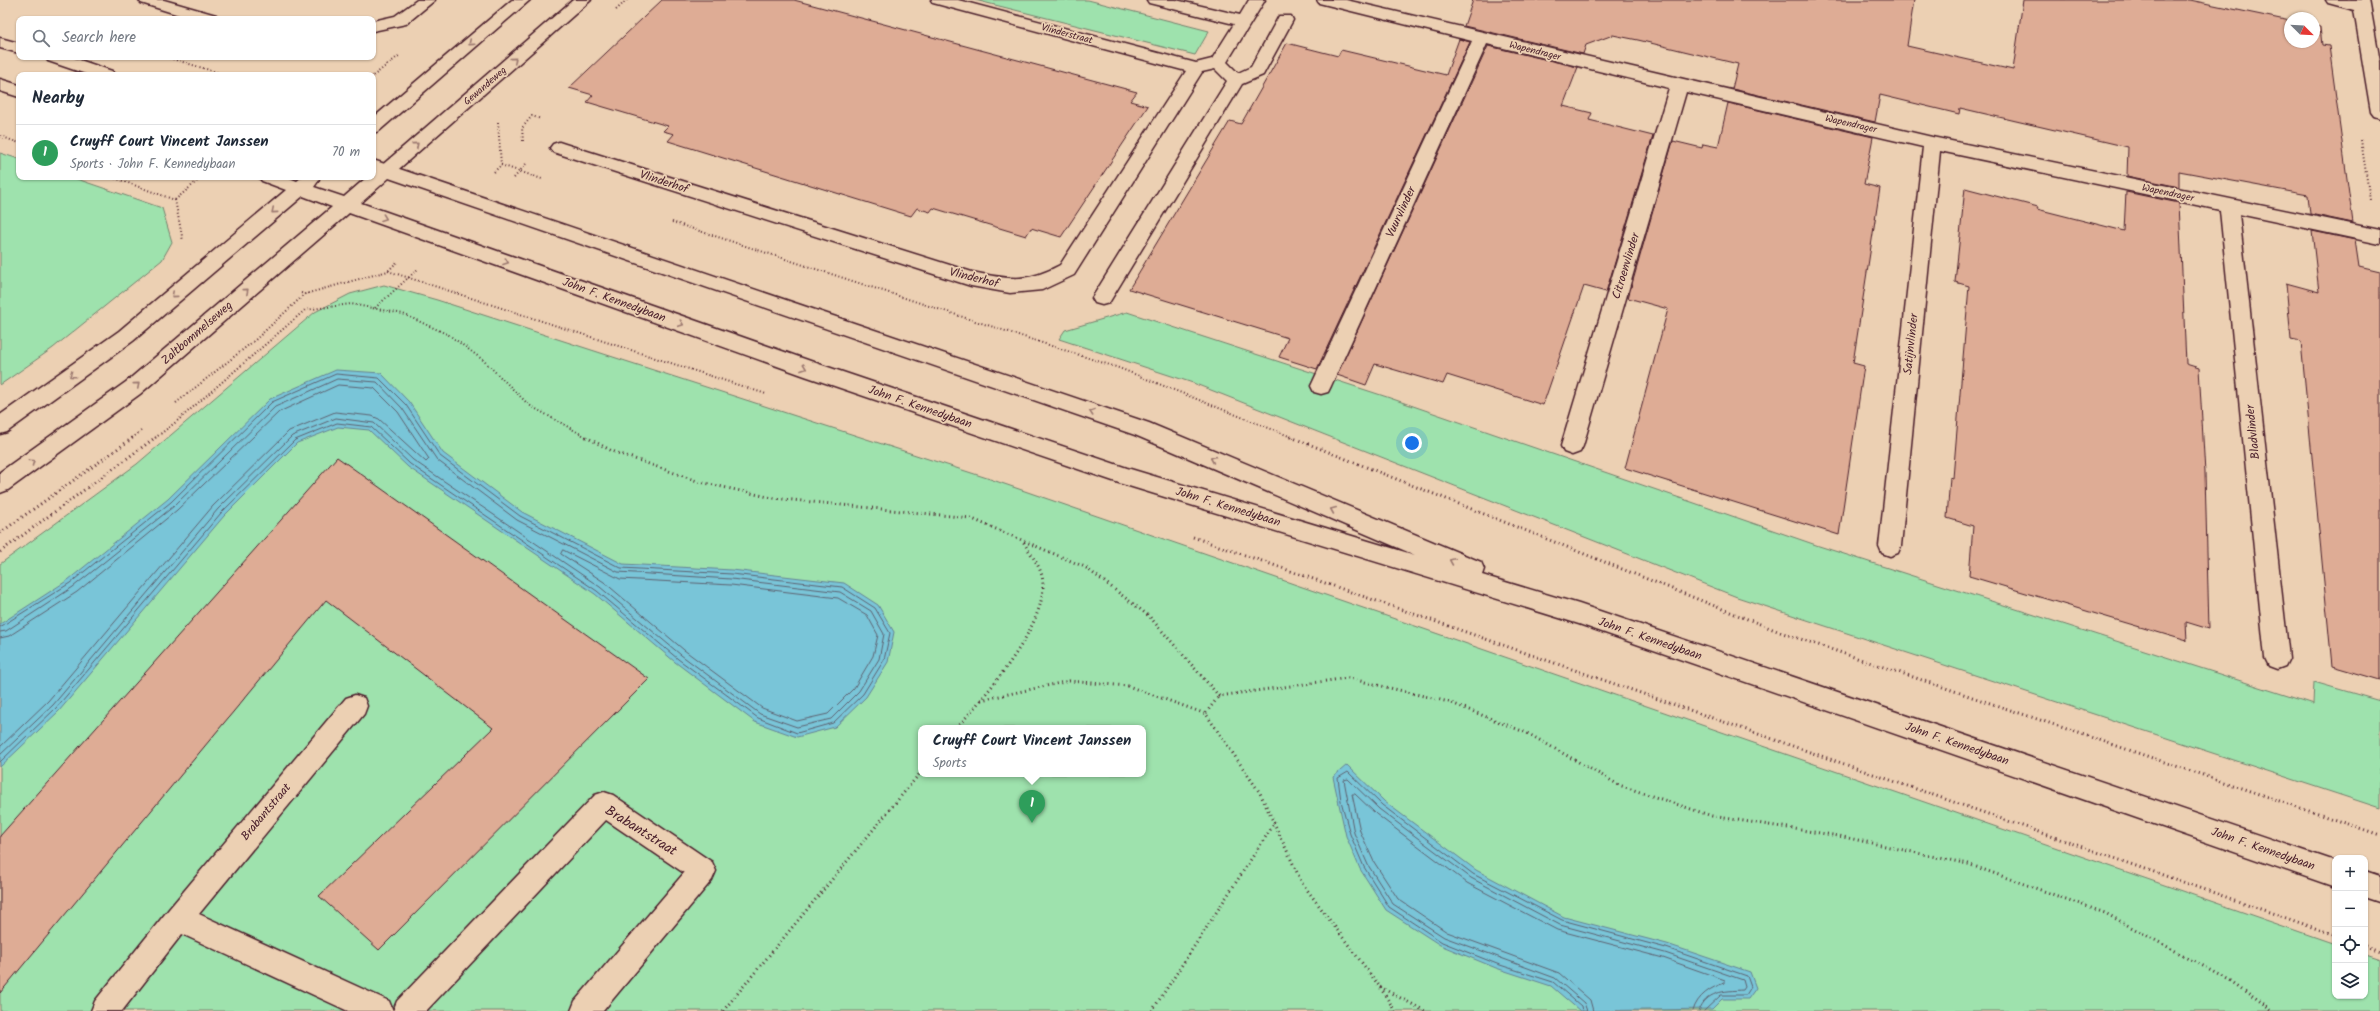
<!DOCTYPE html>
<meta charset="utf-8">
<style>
body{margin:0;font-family:Kalam,sans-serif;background:#f6f6f7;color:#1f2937}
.controls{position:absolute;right:12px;bottom:12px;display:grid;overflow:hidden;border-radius:8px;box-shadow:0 1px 3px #0004}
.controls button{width:36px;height:36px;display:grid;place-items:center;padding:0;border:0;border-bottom:1px solid #e0e1e3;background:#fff;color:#1f2937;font:20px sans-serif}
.compass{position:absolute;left:2284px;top:12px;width:36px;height:36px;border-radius:50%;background:#fff;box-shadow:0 1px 3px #0004;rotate:114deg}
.you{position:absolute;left:1412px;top:443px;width:14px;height:14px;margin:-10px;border:3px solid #fff;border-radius:50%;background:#1a73e8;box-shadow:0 0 0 6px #1a73e833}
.badge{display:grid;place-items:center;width:26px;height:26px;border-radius:50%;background:#c8321e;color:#fff;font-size:13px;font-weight:700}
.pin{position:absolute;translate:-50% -33px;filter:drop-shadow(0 1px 2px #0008)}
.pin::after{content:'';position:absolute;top:21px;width:14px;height:12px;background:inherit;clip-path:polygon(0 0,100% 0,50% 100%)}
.popup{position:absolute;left:918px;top:725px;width:228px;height:52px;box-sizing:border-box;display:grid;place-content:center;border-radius:8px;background:#fff;filter:drop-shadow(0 1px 3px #0005);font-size:13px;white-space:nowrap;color:#747a83}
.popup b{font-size:15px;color:#1f2937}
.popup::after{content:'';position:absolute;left:50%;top:100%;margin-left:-8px;border:8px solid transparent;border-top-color:#fff}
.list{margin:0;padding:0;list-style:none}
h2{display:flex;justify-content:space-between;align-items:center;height:52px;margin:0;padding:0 16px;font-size:17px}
h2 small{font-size:13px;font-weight:400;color:#747a83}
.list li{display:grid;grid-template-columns:26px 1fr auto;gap:12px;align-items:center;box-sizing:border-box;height:56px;padding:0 16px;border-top:1px solid #e0e1e3}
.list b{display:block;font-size:15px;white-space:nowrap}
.list p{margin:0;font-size:13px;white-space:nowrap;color:#747a83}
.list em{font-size:13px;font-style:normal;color:#747a83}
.icon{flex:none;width:22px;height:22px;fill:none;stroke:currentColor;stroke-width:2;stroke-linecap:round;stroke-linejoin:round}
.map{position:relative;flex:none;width:2380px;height:1011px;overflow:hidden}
.search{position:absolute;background:#fff;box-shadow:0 1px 3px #0004;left:16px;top:16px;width:360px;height:44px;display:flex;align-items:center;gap:10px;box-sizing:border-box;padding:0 14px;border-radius:8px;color:#747a83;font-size:15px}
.panel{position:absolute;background:#fff;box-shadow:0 1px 3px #0004;left:16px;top:72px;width:360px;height:108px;border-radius:8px}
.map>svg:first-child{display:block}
.green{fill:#9ee2ad;stroke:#74806c;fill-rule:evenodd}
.water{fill:#79c5d8;stroke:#668393}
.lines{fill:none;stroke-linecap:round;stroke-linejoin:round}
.shore{stroke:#5d6170;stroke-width:1}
.building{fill:#deac95;stroke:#4a1f2b}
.minor-casing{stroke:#4a1f2b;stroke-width:3}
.major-casing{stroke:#4a1f2b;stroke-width:3}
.path-far1{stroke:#4a1f2b;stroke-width:2;stroke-dasharray:1 2.5;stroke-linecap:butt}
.path{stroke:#4a1f2b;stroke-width:3;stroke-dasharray:1 3.5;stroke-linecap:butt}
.minor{fill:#ecd0b3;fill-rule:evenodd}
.major{fill:#ecd0b3;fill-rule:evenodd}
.oneway{stroke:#9b786f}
.labels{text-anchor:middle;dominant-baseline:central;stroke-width:3.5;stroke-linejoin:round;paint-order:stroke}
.far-street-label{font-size:10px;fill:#4a1f2b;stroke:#ecd0b3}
.street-label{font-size:12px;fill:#4a1f2b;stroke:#ecd0b3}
.near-street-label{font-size:14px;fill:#4a1f2b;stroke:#ecd0b3}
</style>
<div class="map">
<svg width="2380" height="1011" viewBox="0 0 2380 1011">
<rect width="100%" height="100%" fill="#ecd0b3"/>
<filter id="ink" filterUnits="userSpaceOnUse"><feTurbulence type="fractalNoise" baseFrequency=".025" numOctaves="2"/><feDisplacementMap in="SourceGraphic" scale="8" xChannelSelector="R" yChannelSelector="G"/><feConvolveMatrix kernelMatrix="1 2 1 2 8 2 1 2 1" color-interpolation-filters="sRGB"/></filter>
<g filter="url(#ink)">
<path class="green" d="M975,0H1088L1209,31L1195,55Z
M0,153L19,159V177H71L162,208L172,242L162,260L53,348L0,385Z
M384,285L437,300L987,478L2335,944V996H2365V954L2380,959V1011H0V564L137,464L315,312L350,294ZM921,728H1143V774H921Z
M1127,312L1387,397L1819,546L2313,704L2314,682L2380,701V808L1737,597L1193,383L1059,339L1065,330Z"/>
<path class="water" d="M336,370L381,373L409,402L443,453L522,512L623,564L732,570L844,583L878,605L894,632L888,662L866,697L835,727L797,737L755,722L675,662L595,594L408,467L369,430L338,427L297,443L224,516L59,711L0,767V624L68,580L168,499L270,399Z
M1347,765L1385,802L1476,870L1564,917L1667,944L1750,972L1756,988L1748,999H1722L1712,1009L1580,1011L1551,986L1496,968L1440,945L1386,910L1360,869L1346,836L1333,777Z"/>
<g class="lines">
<path class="shore" d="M563,550L620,579L731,585L838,598L867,615L878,635L873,656L854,688L828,714L797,721L762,708L684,650L604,582L561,554Z
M0,627L70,583L171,502L272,402L336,374L379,378L406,405L440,456L520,516L621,568L732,574L842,587L875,608L890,633L884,660L863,694L833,723L797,733L758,718L678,659L597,591L410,464L371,427L337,423L295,440L221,513L56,708L0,762
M0,632L6,631L73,587L174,506L275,407L337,379L377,382L402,408L437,460L517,520L618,572L731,579L840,592L871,611L884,634L879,659L859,691L831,719L797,727L760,714L681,655L600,587L413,460L374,423L336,418L292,436L218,509L53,705L0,755
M0,638L9,636L77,592L177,510L279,412L338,385L374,388L398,412L429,459L426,462L379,419L372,416L335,412L289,431L213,506L48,701L0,747
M1582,1011L1581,1006L1553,982L1497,964L1442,942L1389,907L1364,867L1350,834L1341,801L1338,778L1348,772L1382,805L1473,874L1562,920L1666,948L1747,976L1751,987L1746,995H1721L1704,1011
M1587,1011L1584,1003L1555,978L1444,937L1393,904L1368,865L1354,833L1344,780L1348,779L1379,809L1471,878L1560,925L1665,953L1743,980L1745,987L1743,990C1724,991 1706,991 1699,1011
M1593,1011L1590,1000L1559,973L1447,932L1398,899L1374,862L1360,831L1352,794H1355L1376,814L1467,883L1557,930L1663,958L1725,980V983C1711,987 1697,996 1693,1011"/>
</g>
<path class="building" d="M662,0H794L1137,92L1130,101L1148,106L1061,237L1031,228L1026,236L933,208L930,212L917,208L911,216L668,141L674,134L663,131L668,126L587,102L593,95L569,88Z
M1473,0H1914L1907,46L2013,70L2023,0H2190L2290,21V42H2314V26L2320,27L2322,45L2329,46L2353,223L2310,214L2308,195L2179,171V187L2127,176L2128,147L1960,108L1959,114L1880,95L1875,122L1732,89L1738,64L1638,40L1613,35L1586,45L1583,54L1464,26Z
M1459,39L1470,42L1317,369L1279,357L1288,338L1129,289L1230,121L1241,124L1287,43L1338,56L1341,50L1446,75Z
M1488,46L1578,67L1563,106L1592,113L1589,120L1653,136L1606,292L1584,286L1543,405L1447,375L1443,384L1375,364L1366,385L1337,375Z
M1728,103L1873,137L1864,184L1880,188L1853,363L1864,366L1839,535L1625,468L1668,309L1628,298L1673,141L1702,148L1703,144L1718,147Z
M1965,188L2038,207L2037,209L2124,231L2126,192L2179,203L2186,364L2199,368L2205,473L2209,629L2186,622L2187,641L1969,576L1973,526L1947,518L1950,477L1953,478L1969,286L1955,282Z
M2312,231L2355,240L2359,267L2380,272V680L2332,666L2301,342L2291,340L2286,283L2319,292Z
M337,457L649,679L379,950L319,896L493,728L326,600L0,993V836Z"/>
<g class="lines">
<g class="minor-casing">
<path id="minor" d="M139,0H164L216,15L218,19H192L141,3Z
M417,0H435L406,24L373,31V21L395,16Z
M512,0H530L379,131L373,133V118Z
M573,0H591L392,175L386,177L380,175L377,171L380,167Z
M931,0H958L1196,63L1212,59L1234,24L1149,3L1147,0H1176L1240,15L1249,0H1265L1227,62L1238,73L1251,67L1279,16H1291L1293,20L1263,75L1242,84L1109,303L1102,305L1095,303L1092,298L1227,81L1215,69L1202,72L1074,275L1042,290L1010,293L971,286L553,152L550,148L553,144L559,142L565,144L972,272C1010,279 1024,284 1060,265L1186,71L933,3Z
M1317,0H1346L1932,137L2380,230V244L2239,214L2289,658L2285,666L2277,669L2269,666L2265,658L2220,210L1940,151L1901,546L1898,553L1890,556L1882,553L1879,546L1923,147L1686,92L1583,446L1580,452L1572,455L1564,452L1561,446L1669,88L1487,44L1331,386L1328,392L1321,394L1314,392L1311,386L1472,41L1319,3Z
M2326,0H2369L2380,62V118L2374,116L2371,112L2354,10L2328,3Z
M355,695L364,698L367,706L364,714L199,914L389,1001L393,1011H348L182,934L122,1011H91L95,1001L169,909L346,698Z
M604,792L613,795L712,862L716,871L712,880L603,1011H571L575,1001L684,873L606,820L426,1011H393L397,1001L595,795Z"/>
</g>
<g class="major-casing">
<path id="major" d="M0,38L19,43V53L0,48Z
M46,57H71L112,71L115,75H89L48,61Z
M0,79L19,85V97L0,91Z
M373,160L1149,423L1481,562L1484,569L1482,575L1579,604L2335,861V887L1579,624L1119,483L805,376L349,213L140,394L8,490L0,493V472L126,382L332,207L303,196L133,341L7,432L0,434V415L119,331L286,190L262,181L259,177H287L297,181L302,177H317L319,180L314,187L344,197L367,177H373ZM389,178L1135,435L1415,555L1127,468L819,364L361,203Z
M2365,871L2380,876V902L2365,897Z"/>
</g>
<path class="path-far1" d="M616,10L627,0
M166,57L226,75
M373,76L400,55
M498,122L501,165
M0,136L19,143
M2361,140L2370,200
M523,141L522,128L532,116L541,119
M501,165L542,179
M494,172L501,165
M112,177L175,200
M514,178L526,164
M175,200L183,241
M175,200L202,177
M672,222L1119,368L1294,438
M388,271L766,394
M301,293L305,294L388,271L398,261
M375,308L419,268
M176,403L255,340L305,294
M132,438L141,431
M155,438L176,422L305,310L351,304L403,314L449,335L483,360L529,405L588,438"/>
<path class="path" d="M586,437L612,451L700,482L773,498L970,518L1085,567L1149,616L1219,696L1348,678L1449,702L1527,733L1619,785L1712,816L1839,836L1968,864L2105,913L2231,981L2272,1011
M1291,437L1780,632L2380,835
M0,533L134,437
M1193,537L2335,935
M0,552L156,437
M981,700L1069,681L1128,686L1206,714L1260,793L1302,883L1380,987L1395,1011
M1206,713L1219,696
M957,728C985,695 1052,621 1042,576C1039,564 1029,552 1023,541
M2365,946L2380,951
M1380,987L1425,1011
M723,1011L921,772
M1152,1011L1274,824"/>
<use href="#minor" class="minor"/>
<use href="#major" class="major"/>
</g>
<defs><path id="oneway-chevron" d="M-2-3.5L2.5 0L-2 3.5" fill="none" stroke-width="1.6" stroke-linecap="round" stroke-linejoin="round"/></defs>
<g class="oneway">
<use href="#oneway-chevron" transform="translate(471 43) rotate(140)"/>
<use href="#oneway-chevron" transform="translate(514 60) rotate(-41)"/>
<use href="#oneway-chevron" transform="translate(416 145) rotate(-40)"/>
<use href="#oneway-chevron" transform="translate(274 211) rotate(140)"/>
<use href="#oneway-chevron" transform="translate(384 218) rotate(20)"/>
<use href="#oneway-chevron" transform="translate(506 262) rotate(20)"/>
<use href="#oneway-chevron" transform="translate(246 291) rotate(-41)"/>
<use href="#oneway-chevron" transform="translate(174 295) rotate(139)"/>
<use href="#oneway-chevron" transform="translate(681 324) rotate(20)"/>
<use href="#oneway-chevron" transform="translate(804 368) rotate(20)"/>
<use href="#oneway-chevron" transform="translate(72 375) rotate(145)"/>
<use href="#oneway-chevron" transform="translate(137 385) rotate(-40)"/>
<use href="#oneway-chevron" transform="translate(1092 412) rotate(-161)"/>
<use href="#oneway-chevron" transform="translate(1213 459) rotate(-157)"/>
<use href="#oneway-chevron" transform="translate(32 462) rotate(-36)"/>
<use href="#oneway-chevron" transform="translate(1333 510) rotate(-157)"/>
<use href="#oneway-chevron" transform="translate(1452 561) rotate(-157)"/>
</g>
</g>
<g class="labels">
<g class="far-street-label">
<text transform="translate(1067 34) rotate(15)">Vlinderstraat</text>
<text transform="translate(1535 51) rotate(14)">Wapendrager</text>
<text transform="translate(485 86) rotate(-41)">Gewandeweg</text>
<text transform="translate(1851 124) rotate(13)">Wapendrager</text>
<text transform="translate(2168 193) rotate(12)">Wapendrager</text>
</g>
<g class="street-label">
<text transform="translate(664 182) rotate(18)">Vlinderhof</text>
<text transform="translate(1401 212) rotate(-65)">Vuurvlinder</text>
<text transform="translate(1626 266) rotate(-73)">Citroenvlinder</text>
<text transform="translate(974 278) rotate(14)">Vlinderhof</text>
<text transform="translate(614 300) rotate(20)">John F. Kennedybaan</text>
<text transform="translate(197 333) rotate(-41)">Zaltbommelseweg</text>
<text transform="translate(1911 344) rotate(-84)">Satijnvlinder</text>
<text transform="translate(920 407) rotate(19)">John F. Kennedybaan</text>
<text transform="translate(2253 432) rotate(-96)">Bladvlinder</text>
<text transform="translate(1228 507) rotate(17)">John F. Kennedybaan</text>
<text transform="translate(1650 639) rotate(19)">John F. Kennedybaan</text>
<text transform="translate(1957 744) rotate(19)">John F. Kennedybaan</text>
<text transform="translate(266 812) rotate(-50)">Brabantstraat</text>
<text transform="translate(2263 849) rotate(19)">John F. Kennedybaan</text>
</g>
<g class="near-street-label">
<text transform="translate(641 831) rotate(32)">Brabantstraat</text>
</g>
</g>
</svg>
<div class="controls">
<button>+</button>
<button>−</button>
<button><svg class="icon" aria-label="locate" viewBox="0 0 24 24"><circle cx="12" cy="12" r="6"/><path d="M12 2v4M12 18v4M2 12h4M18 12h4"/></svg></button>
<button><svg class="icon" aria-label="layers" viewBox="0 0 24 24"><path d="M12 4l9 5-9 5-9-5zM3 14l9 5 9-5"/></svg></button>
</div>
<svg class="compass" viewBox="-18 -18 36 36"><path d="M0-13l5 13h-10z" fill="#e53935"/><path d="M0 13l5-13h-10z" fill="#747a83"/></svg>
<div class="you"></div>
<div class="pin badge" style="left:1032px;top:823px;background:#2e9e5b">1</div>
<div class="popup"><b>Cruyff Court Vincent Janssen</b>Sports</div>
<div class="search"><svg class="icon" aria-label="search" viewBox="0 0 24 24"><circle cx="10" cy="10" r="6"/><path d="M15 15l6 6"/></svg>Search here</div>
<section class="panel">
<h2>Nearby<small></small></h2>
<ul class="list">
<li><span class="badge" style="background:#2e9e5b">1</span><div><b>Cruyff Court Vincent Janssen</b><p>Sports · John F. Kennedybaan</p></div><em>70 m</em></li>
</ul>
</section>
</div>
